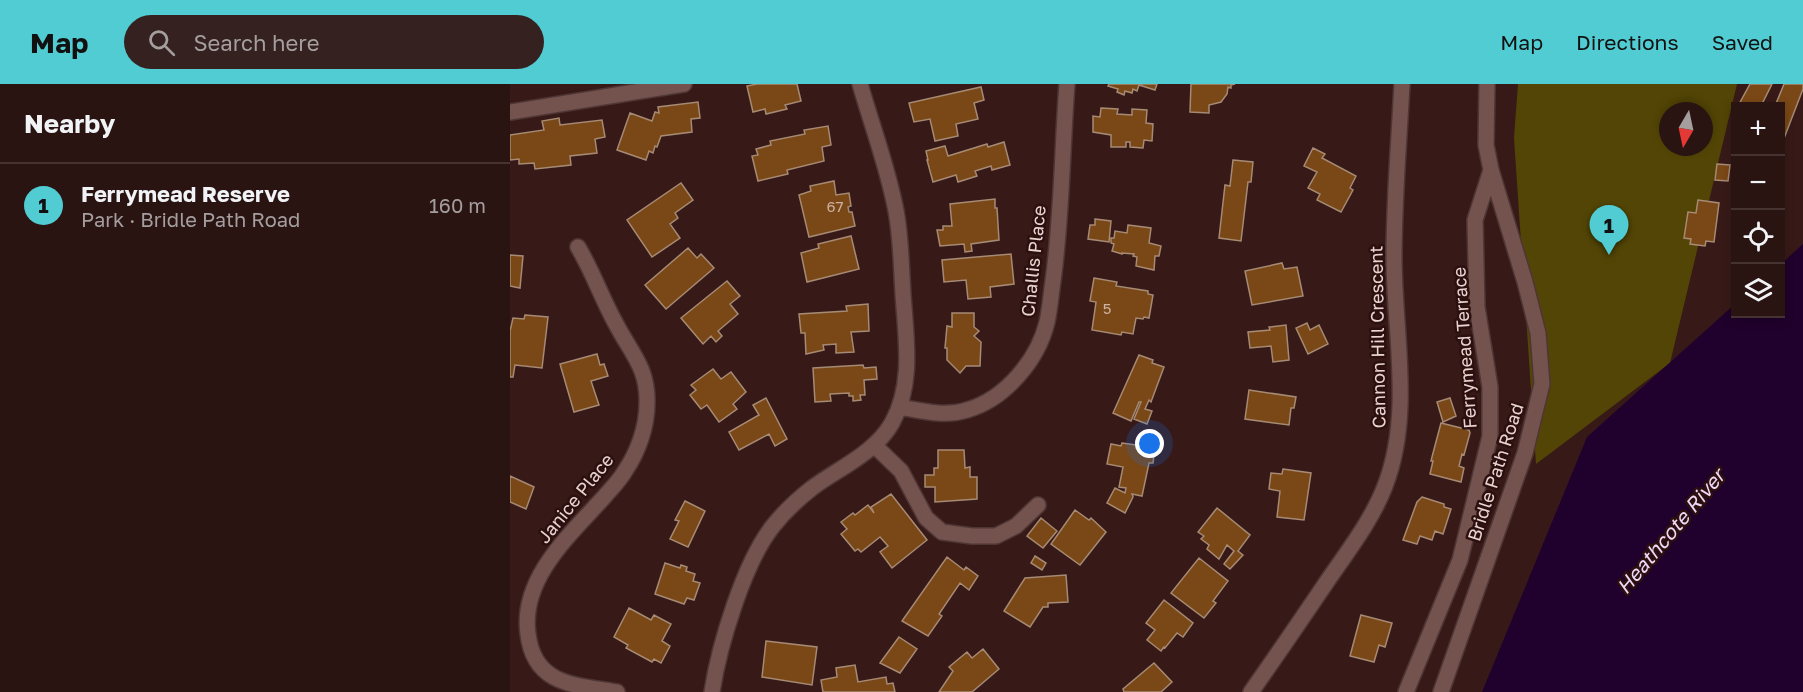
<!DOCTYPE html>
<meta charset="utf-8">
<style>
body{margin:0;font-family:"Golos Text",sans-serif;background:#352120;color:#f1f3f6}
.controls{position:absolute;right:18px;top:18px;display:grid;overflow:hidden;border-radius:0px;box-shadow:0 3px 9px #0003}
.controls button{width:54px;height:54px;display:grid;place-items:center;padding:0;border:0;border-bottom:2px solid #453332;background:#291412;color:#f1f3f6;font:30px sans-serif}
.compass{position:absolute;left:1149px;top:18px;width:54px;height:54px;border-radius:50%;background:#291412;box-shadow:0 3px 9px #0003;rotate:189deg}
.you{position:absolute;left:640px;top:360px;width:21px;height:21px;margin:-15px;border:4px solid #fff;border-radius:50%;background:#1a73e8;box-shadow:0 0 0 9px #1a73e833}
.badge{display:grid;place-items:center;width:39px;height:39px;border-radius:50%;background:#51ccd2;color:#111;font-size:20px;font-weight:700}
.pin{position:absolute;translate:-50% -50px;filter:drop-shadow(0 2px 3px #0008)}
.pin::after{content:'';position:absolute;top:32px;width:21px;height:18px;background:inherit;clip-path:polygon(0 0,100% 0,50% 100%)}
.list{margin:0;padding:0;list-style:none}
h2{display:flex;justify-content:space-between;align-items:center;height:78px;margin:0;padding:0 24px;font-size:26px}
h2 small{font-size:20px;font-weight:400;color:#a59e9f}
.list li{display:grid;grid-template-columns:39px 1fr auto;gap:18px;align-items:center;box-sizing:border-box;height:84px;padding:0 24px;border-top:2px solid #453332}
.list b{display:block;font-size:22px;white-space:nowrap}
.list p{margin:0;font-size:20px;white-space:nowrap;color:#a59e9f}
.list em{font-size:20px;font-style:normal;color:#a59e9f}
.icon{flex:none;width:33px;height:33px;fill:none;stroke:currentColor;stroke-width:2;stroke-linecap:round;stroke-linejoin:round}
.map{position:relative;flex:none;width:1293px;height:608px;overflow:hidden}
header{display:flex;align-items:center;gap:36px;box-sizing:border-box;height:84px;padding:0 30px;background:#51ccd2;color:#111}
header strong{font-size:28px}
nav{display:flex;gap:33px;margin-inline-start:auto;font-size:21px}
.search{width:420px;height:54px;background:#352120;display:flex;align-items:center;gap:15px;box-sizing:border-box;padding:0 21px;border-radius:33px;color:#a59e9f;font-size:22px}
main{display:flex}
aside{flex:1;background:#291412}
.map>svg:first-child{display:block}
.green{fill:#534505;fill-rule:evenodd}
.water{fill:#20002c}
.building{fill:#7a4716;stroke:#a68a74;stroke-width:1.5}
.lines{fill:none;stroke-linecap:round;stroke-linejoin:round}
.minor-casing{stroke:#4e3635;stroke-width:18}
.minor{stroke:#74524e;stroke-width:15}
.labels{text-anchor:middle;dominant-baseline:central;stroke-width:5;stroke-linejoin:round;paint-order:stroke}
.number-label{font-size:15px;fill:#cdb1a2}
.street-label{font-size:18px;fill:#e9d4d1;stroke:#2c100f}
.water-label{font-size:20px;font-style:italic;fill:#efd9f9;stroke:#2c100f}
</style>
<header>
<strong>Map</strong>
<div class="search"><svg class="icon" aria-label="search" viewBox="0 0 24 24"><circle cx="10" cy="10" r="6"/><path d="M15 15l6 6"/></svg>Search here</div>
<nav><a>Map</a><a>Directions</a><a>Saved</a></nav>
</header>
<main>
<aside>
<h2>Nearby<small></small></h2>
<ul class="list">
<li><span class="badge">1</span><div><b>Ferrymead Reserve</b><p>Park · Bridle Path Road</p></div><em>160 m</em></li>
</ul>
</aside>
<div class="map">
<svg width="1293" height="608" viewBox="0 0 1293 608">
<rect width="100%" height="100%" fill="#371a18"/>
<path class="green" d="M1008,0H1227L1160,279L1026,380L1004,54ZM1158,27H1194V63H1158Z"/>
<path class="water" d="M1293,160V608H972L1077,353L1225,220L1226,230H1270L1271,180Z"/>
<path class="building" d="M247,0H287L291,17L275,21L277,25L256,30L255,25L243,28L237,2Z
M599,0H647L645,6L629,1L627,7L623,5L622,9L615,7L614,11L607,8L608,5L598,2Z
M681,0H725L721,1V4L718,3L717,10L711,18L699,21V29L680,28Z
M1240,0H1262L1251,22H1228Z
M1274,0H1293V5L1273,57L1270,56V22H1265Z
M471,3L474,16L464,19L468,35L446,40L448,52L425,57L420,35L404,38L399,19Z
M188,18L190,34L181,35L182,48L151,52L147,63L145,62L143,69L139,67L136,76L107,66L120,29L142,37L145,28L149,29L148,23Z
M591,24L608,25L607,30L622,31V25L637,26L636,39L643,40L642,57L634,56L633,64L620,63V58H616V63H601V51L583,48V32L590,33Z
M49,34L50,41L92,36L95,53L85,55L87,69L60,72L61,81L25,85L24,79L9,80V75L0,76V51L34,46L32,37Z
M318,42L321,61L312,63L314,77L277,86L278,90L248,97L242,72L248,71L246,65L261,61L260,57L295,50L294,46Z
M494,58L500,81L482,86L481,82L465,87L467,92L448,98L446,91L423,98L417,76H418L416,67L435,62L438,72L477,60L478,63Z
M803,64L815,70L812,74L846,92L840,104L843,106L831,128L807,116L810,110L798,104L807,88L794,82Z
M723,76L743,78L741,98H738L731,157L709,154L715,101L720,102Z
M1207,80L1220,81L1218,97L1205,96Z
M324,97L326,111L339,109L341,122L338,123L339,128H342L345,142L299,153L289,111L301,107L300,102Z
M171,99L183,116L165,129L168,134L160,140L170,154L142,173L117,136Z
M485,115V124H487L489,156L461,160L462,167L455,168L454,160L430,162L427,146H433V142H442L440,120Z
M1188,116L1209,119L1204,158L1196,157L1195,162L1180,160L1181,155L1174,154L1178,128L1186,129Z
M585,135L601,137L599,158L578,155L580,141H585Z
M618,141L641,144L639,159L651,162L649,172H645L644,186L626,182L627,173L623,172L624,170L612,169V170L602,167L604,160L601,159V154H604L605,147L617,149Z
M341,152L349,185L297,198L291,169L309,164L308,160Z
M178,164L187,174L191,170L204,184L156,225L135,201Z
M501,170L504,200L480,203L481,213L458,215L456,196L434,198L432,176Z
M0,171L13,172L10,204L0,202Z
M772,179L774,185L787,183L793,212L742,221L735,187Z
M584,194L607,198L606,202L638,207V210L643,211L639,234L634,233L633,235L626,234L623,250L612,248L611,251L582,246L586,218L580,217Z
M217,197L230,212L220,220L228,230L208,247L212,252L206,258L201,252L193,260L171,234Z
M358,220L359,247L341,248L344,268L326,269V260L313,261L314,266L296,270L295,249H291L289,230L337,227L336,222Z
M442,229H464V243L469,247L464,252L471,258L470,282H456L450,289L437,276V264H435L437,242L442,243Z
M15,231L38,233L32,284L5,281L3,293H0V247L3,234L14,235Z
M797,239L800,246L809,241L818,260L798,270L786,244Z
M776,241L779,276L763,278L761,262L740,264L738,248L760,246L759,243Z
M87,270L90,281L94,280L98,292L81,297L89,321L64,328L50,280Z
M629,271L643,276L642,279L654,283L641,318L639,316L635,325L642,327L637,340L624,335L631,318H629L621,337L603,329Z
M353,281L354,284L366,283L367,295L354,296L355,311H350L351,316L343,317V312H339V309L320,310L321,317L305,318L303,284Z
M203,285L211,295L221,288L236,308L223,320L227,325L209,338L197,321L191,325L180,311L186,306L181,301Z
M739,306L786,313L784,324H781L779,341L735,335Z
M256,314L277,355L265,362L259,350L229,366L219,348L249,331L243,321Z
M940,314L946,332L933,338L927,318Z
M931,339L959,346L960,349L954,371L952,370L949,382L954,384L951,398L920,390L923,377H921L922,373Z
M612,359L626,361V364H629L630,360L645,363L643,379H639L632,412L622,410L623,413L615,429L597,419L605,404L615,409L616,404L609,403L613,383L597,380L601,360L611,362Z
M428,366H454L455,384L460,383V393H467V415L425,418V403H415V391H424V384H428Z
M773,385L801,389L794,436L767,433L770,407L759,405L761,389L772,390Z
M0,392L24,403L16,425L0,418Z
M381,410L417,456L382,484L370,468L378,462L370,453L351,468L348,465L345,467L331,450L337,445L331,438L343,429L345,431L358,421L364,429L361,423Z
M912,413L934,420V423L941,425L933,450L925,447L922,456L910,452L907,460L893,456L907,418Z
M175,417L195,427L178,463L160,455L169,437L165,436Z
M707,424L740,451L728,467L733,471L720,485L714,480L724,467L717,461L709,475L697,465L699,461L691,455L694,452L688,448Z
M565,426L579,436L581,434L596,448L570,481L541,460Z
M531,434L547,447L533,464L517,452Z
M525,472L536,479L532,486L521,479Z
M437,473L454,486L456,483L468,492L459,506L450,499L429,530L432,532L418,552L392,537Z
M689,474L718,497L703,517L706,519L694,534L661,509Z
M155,479L170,484L171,481L177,483L176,487L185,490L183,497L190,499L184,516L177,514L174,520L145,510Z
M556,491L558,518L538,519V523H533L520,543L494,527L515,494Z
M654,516L683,539L673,553L667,549L655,564L654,563L651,567L637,556L645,546L636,539Z
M119,524L141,536L144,531L161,540L152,557L160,562L151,579L144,575L142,578L116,564L118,561L104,553Z
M851,531L882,539L875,563L869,561L864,578L840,572Z
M389,553L407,565L390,589L370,579Z
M256,557L307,563L302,601L252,593Z
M473,565L489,585L462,608H429L443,587L439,583L457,568L462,574Z
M644,579L662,598L651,608H614L613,605Z
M345,581L348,598L376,593L377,600L383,599L385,608H313L311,596L327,593L326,584Z"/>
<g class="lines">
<g class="minor-casing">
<path id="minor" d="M0,28L174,0
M68,163C83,188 92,215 106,240C121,269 138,284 137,319C137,343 128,368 115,387C110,396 102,404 95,412C61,450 10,494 18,550C24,601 64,601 107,608
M389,323C412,327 435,333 457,326C495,315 528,276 537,238C540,225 541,210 543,197C552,132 552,66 557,0
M364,361L391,387L416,434L432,448L462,452H486L506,442L528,421
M202,608C209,562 234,478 263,442C274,428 288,415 302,404C329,384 365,369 382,339C402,303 397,262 394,223C391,191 392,158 386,127C378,84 362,42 350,0
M741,608C767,571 793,533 818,496C838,467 862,436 875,402C903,330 884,248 884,173C884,115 889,57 892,0
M896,608L950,476L980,352V303L967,223L965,136L981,86
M931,608L1015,369L1032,300L1028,249L1015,198L981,86L976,61L977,0"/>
</g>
<use href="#minor" class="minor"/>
</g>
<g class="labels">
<g class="number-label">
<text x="325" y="122">67</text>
<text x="597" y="224">5</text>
</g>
<g class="street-label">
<text transform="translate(523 177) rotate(-84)">Challis Place</text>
<text transform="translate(867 253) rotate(-91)">Cannon Hill Crescent</text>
<text transform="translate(954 264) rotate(-94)">Ferrymead Terrace</text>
<text transform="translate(985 388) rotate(-72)">Bridle Path Road</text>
<text transform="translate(65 414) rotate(-51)">Janice Place</text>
</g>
<g class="water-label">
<text transform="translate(1160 447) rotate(-50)">Heathcote River</text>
</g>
</g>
</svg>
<div class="controls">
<button>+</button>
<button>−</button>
<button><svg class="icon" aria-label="locate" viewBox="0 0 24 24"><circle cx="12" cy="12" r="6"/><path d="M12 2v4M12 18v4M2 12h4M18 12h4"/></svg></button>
<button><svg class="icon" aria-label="layers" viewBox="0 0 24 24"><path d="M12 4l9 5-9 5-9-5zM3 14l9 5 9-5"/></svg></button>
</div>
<svg class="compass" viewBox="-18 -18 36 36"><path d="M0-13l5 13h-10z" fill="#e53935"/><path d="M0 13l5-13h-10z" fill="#a59e9f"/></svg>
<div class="you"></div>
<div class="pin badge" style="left:1099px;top:171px">1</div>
</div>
</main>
